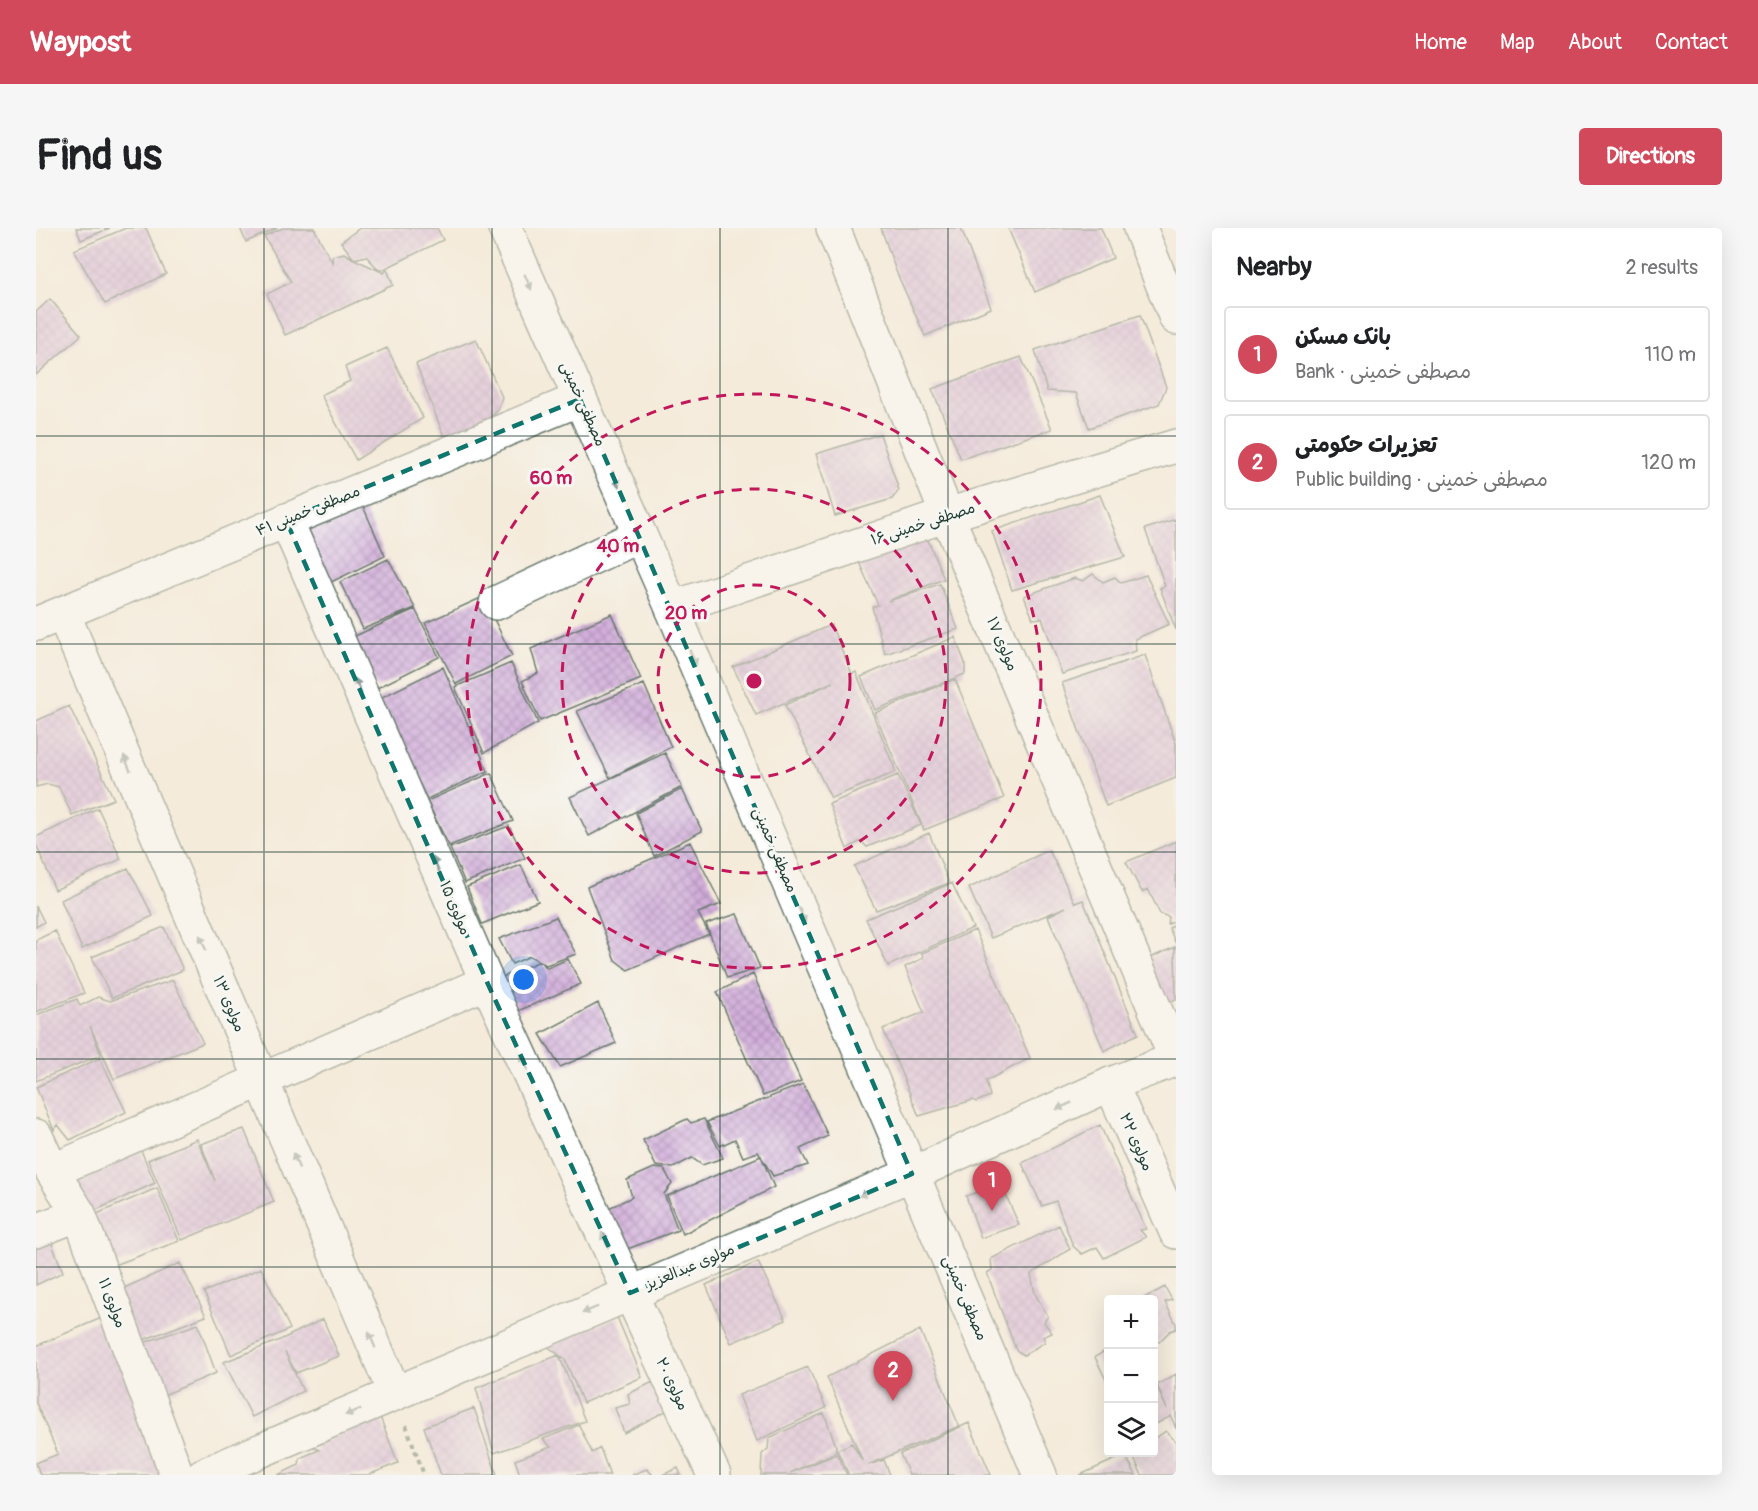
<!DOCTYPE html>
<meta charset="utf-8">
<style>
body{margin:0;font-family:Pangolin,"Playpen Sans Arabic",sans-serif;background:#f6f6f6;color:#202124}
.controls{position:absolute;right:18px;bottom:18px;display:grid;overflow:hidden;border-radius:6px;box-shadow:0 6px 24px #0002}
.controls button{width:54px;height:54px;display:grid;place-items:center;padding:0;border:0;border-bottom:2px solid #e0e0e0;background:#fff;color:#202124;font:30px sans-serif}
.you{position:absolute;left:488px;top:752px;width:21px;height:21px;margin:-15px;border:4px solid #fff;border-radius:50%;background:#1a73e8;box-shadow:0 0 0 9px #1a73e833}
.badge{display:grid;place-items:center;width:39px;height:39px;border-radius:50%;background:#d1495b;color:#fff;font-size:20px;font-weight:700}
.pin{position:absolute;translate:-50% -50px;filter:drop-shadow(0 2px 3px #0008)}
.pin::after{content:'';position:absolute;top:32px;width:21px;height:18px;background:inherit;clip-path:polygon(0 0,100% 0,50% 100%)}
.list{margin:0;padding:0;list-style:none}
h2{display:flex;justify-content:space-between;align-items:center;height:78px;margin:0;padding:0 24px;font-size:26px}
h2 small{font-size:20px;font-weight:400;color:#757577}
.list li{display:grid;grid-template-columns:39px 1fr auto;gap:18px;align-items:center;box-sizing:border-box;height:96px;margin:0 12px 12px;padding:0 12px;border:2px solid #e0e0e0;border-radius:6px}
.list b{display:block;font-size:22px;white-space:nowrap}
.list p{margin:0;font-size:20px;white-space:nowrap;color:#757577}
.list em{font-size:20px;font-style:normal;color:#757577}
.icon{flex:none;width:33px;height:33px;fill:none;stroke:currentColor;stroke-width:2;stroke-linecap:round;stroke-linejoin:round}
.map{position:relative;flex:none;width:1140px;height:1247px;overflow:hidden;border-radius:6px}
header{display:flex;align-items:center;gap:36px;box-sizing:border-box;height:84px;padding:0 30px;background:#d1495b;color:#fff}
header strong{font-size:28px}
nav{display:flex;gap:33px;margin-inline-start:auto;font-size:21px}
.intro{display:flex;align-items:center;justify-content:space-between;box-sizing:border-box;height:144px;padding:0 36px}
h1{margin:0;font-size:42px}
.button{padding:15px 27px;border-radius:6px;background:#d1495b;color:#fff;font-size:21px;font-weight:700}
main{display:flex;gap:36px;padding:0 36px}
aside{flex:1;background:#fff;border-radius:6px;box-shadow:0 6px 24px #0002}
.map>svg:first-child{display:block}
.building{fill:url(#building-cross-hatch);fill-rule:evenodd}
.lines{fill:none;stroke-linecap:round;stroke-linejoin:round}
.street-casing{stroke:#6a7a6e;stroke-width:36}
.secondary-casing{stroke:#6a7a6e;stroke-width:36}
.path{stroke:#6a7a6e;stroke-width:4;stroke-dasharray:4.5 4.5;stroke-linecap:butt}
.street{stroke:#fff;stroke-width:33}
.secondary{stroke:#fff;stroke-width:33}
.oneway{fill:#8f9e9a}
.marked{fill:none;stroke:#0f766e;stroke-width:4.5;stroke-dasharray:12 8;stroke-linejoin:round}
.grid{fill:none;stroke:#1f3d34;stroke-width:1.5;stroke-opacity:0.55}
.ring{fill:none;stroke:#c2185b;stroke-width:3;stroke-dasharray:10 8}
.labels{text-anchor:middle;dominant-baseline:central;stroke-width:6;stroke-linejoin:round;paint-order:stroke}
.street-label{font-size:15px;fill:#1f3d34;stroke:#f6f6f2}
.centre{fill:#c2185b;stroke:#f6f6f2;stroke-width:3}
.ring-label{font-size:18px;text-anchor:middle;font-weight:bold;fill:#c2185b;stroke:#f6f6f2;stroke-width:6;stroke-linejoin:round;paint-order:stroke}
</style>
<header>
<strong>Waypost</strong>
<nav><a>Home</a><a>Map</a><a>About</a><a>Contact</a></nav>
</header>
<div class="intro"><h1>Find us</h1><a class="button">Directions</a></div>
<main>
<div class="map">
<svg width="1140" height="1247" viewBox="0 0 1140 1247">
<defs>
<pattern id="building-cross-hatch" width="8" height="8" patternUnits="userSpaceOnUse" patternTransform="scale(1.5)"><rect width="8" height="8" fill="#d3afdc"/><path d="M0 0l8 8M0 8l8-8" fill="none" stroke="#ab90b3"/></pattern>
</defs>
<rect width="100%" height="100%" fill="#f6f6f2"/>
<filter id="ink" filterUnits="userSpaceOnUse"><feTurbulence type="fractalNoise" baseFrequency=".0167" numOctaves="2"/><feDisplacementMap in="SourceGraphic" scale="12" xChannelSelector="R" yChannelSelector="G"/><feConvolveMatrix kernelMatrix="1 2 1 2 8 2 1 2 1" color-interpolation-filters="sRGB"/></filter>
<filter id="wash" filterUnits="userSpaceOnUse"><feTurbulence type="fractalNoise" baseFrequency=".008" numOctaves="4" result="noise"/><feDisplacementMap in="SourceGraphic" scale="24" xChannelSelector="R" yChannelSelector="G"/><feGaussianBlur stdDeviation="1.35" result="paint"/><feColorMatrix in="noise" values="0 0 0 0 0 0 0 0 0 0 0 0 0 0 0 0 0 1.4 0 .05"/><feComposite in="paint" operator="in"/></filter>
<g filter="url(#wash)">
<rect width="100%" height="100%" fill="#f4ebda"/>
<g id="blocks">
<path class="building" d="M40,0H74L45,12Z
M90,0H110L130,46L69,76L38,22Z
M204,0H241L210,14Z
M247,0H278L297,36L296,28L308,25L318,31L305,14L324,0H401L407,12L344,43L348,45L351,41L357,57L249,107L231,66L255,54L228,8ZM330,28L344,43L318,31Z
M845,0H925L955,80L889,108L860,43Z
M972,0H1065L1077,30L999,64Z
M14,71L45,107L0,147V84Z
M1104,87L1130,159L1123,176L1053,200L1040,165L1011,163L999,122Z
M440,111L466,169L462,182L455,189L409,211L380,136Z
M351,120L387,190L320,232L285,167L314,153L309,139Z
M985,129L1016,201L925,231L896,161Z
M844,206L863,262L856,271L799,288L780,226Z
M1064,267L1089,329L976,362L956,303Z
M326,276L349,328L287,358L263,305Z
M1140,291V402L1124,360L1129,358L1109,301Z
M887,300L908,351L852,373L904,356L922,401L849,426L836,379L842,377L818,323Z
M352,331L379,380L327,401L304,354Z
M1057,346L1067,354L1079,349L1085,355L1110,347L1133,396L1099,411L1100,423L1026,446L1006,390L997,391L988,368L1039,350L1047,353Z
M447,369L476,428L420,456L389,395Z
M379,381L403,429L341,460L319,408Z
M576,386L605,451L504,493L486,453L502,445L495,421Z
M795,397L816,446L820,444L860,544L795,570L749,477L797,454L720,487L697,439Z
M919,409L929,435V446L839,482L825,449Z
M1109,427L1140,516V550L1070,578L1026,455Z
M475,435L502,495L448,525L419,459Z
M407,439L452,543L391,571L342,471Z
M919,451L968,570L888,602L839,485Z
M608,456L635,519L574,550L541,483Z
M33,478L78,571L36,587L23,559L12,556L0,559V493Z
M629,525L646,559L553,608L534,569Z
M455,545L477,593L413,618L391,573Z
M862,547L885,597L831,619L825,613L811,621L793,576Z
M646,561L666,603L618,628L600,585Z
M62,580L85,631L19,662L0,616V609Z
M473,598L489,630L429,655L414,620Z
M893,605L913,655L840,682L818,638Z
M1140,613V693L1132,696L1133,689L1124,686L1112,661L1106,664L1090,634Z
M654,614L685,676L662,685L673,706L592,742L579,732L551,659Z
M1013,622L1039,675L1047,672L1102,806L1068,823L1012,688L1030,679L955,710L933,660Z
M485,637L502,673L446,696L431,659Z
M92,640L117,688L46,721L25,672Z
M916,655L937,700L852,738L830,691Z
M0,678L8,694L0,699Z
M701,686L724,740L691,750L670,696Z
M520,689L540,726L510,737L494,728L476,736L463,711Z
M1140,697V716L1133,700Z
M128,699L147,742L76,770L56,729Z
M939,702L994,830L950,853L954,868L940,874L937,872L883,888L847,801L888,784L869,739L887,730L886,725Z
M19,703L48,765L0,784V712Z
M1139,719L1140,771L1122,780L1103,735Z
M532,731L545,756L482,783L467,749L504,733L511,740Z
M717,746L765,853L727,868L681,764Z
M137,752L167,815L78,851L54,798L65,827L0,853V787L41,771L44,778L62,769L74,773Z
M562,775L580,815L524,839L504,806Z
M64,830L90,884L34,912L22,897L18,902L0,859Z
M767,856L792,908L764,921L772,937L737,948L722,924L707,929L699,911L684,918L671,894Z
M651,891L655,895L668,891L687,930L666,937L656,930L637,940L620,938L607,912Z
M1064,897L1110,1001L1104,1002L1110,1009L1068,1030L1061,1019L1046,1026L1037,1018L1020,973L1006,978L986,935Z
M208,901L238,974L146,1012L112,932L161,911L179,953L165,916Z
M101,913L119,955L47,988L20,943Z
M725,928L738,959L647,1006L631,968Z
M618,940L628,941L636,956L628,966L642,1002L578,1026L560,986L596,969L591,952Z
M965,956L983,997L945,1010L930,968Z
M121,960L143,1013L76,1038L54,989Z
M1023,997L1034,1021L995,1046L999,1066L1012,1088L1008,1094L1016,1105L1007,1109L1009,1114L988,1127L980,1122L951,1045L956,1042L955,1031Z
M11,1003L27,1044L0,1057V1007Z
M722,1034L750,1092L695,1115L670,1057Z
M144,1035L170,1088L99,1115L77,1065Z
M225,1040L254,1101L195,1127L168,1064Z
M1129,1059L1136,1072L1129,1074L1140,1096V1101L1134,1103L1123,1114H1118V1071H1106Z
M70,1088L126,1247H4L0,1235L22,1226L0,1175V1118Z
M581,1089L606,1149L547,1175L529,1132L523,1127L549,1193L458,1225L440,1160L523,1127L511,1118Z
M287,1091L303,1128L260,1145L249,1124L267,1163L216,1189L188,1134L244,1112Z
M162,1096L180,1145L123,1169L101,1117Z
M884,1102L923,1198L832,1237L848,1232L854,1247H813L801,1222L816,1215L827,1234L791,1149Z
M1072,1121V1156L1059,1129Z
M772,1139L790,1180L721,1213L703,1167Z
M1140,1146V1201L1135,1188L1118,1197V1154L1131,1181L1121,1157Z
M617,1154L630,1183L588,1205L579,1180L594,1176L592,1166Z
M438,1180L461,1247H405L388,1199Z
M788,1185L800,1218V1224L754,1245L801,1226L811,1247H725L726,1226L732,1221L733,1210Z
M344,1189L362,1235L332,1247H242L263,1237L264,1230L283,1222L277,1219Z
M933,1195L955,1247H873L864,1226Z
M543,1197L556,1225L564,1220L574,1247H484L479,1232L515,1219L507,1211Z
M1130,1203L1140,1214V1247H1106L1095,1224H1118V1211Z
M1089,1227L1100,1247H1044Z
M642,1240L645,1247H626Z
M611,1241L617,1247H595Z"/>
</g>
</g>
<g filter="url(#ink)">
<use href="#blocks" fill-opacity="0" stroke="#6a7a6e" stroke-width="1.5"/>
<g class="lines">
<g class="street-casing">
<path id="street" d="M797,0L911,287L1140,831
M1104,0L1140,90
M250,292L451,754L678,1247
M460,375L604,307
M636,380L911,287L1140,218
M27,385L359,1166
M0,396L544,171
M1075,856L1140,1004
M0,908L16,943L43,986L141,1247
M16,943L451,754
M0,1003L43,986"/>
</g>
<g class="secondary-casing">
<path id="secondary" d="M469,0L636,380L1004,1247
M167,1247L876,946L1075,856L1140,831"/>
</g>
<path class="path" d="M370,1197L388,1247"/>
<use href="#street" class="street"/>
<use href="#secondary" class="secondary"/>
</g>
<defs><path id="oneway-solid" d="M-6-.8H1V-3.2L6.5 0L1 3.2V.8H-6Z" transform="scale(1.5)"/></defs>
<g class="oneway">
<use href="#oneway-solid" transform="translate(492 54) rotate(66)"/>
<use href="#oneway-solid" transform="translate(580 251) rotate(66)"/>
<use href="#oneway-solid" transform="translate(657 430) rotate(67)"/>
<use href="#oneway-solid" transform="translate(322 458) rotate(-113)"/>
<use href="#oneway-solid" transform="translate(91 535) rotate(-113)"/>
<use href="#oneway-solid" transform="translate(400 637) rotate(-113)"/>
<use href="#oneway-solid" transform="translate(766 687) rotate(67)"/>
<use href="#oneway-solid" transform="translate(167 715) rotate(-113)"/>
<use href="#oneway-solid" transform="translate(488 834) rotate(-115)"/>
<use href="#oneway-solid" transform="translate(1028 878) rotate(156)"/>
<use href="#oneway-solid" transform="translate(260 933) rotate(-113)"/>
<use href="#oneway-solid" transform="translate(831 965) rotate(157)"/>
<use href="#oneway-solid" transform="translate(569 1012) rotate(-115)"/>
<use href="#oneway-solid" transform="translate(554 1082) rotate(157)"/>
<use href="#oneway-solid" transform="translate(336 1112) rotate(-113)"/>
<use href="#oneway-solid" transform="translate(317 1184) rotate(157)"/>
</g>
</g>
<path d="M0 0H1140V1247H0ZM544,171L876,946L594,1065L451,754L250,292Z" fill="#f4ebda" fill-opacity=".55" fill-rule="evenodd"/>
<path class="marked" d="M544,171L876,946L594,1065L451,754L250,292Z"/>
<path class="grid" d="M228,0V1247M456,0V1247M684,0V1247M912,0V1247M0,208H1140M0,416H1140M0,624H1140M0,831H1140M0,1039H1140"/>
<g class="ring">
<circle cx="718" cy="453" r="96"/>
<circle cx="718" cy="453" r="192"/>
<circle cx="718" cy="453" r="287"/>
</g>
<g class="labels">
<g class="street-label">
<text transform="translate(547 176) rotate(66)">مصطفی خمینی</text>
<text transform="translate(272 283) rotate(-22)">مصطفی خمینی ۴۱</text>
<text transform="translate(887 296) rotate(-18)">مصطفی خمینی ۱۶</text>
<text transform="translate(966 416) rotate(67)">مولوی ۱۷</text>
<text transform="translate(739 622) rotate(67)">مصطفی خمینی</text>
<text transform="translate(419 680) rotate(67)">مولوی ۱۵</text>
<text transform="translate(193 776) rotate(67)">مولوی ۱۳</text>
<text transform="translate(1100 914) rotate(66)">مولوی ۲۲</text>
<text transform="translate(654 1039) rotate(-23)">مولوی عبدالعزیز</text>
<text transform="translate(929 1070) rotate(67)">مصطفی خمینی</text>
<text transform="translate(76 1075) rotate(69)">مولوی ۱۱</text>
<text transform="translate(636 1156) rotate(65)">مولوی ۲۰</text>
</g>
</g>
<circle cx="718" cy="453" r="9" class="centre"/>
<g class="ring-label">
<text x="515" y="256">60 m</text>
<text x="582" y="324">40 m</text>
<text x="650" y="391">20 m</text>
</g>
</svg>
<div class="controls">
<button>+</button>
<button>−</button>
<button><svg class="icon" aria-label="layers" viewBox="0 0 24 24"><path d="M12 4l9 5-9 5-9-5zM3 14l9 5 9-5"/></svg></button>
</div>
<div class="you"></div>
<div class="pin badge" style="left:956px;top:983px">1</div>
<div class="pin badge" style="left:857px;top:1173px">2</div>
</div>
<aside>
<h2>Nearby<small>2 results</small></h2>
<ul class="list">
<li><span class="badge">1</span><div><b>بانک مسکن</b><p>Bank · مصطفی خمینی</p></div><em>110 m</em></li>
<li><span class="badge">2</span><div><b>تعزیرات حکومتی</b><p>Public building · مصطفی خمینی</p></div><em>120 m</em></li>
</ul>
</aside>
</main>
